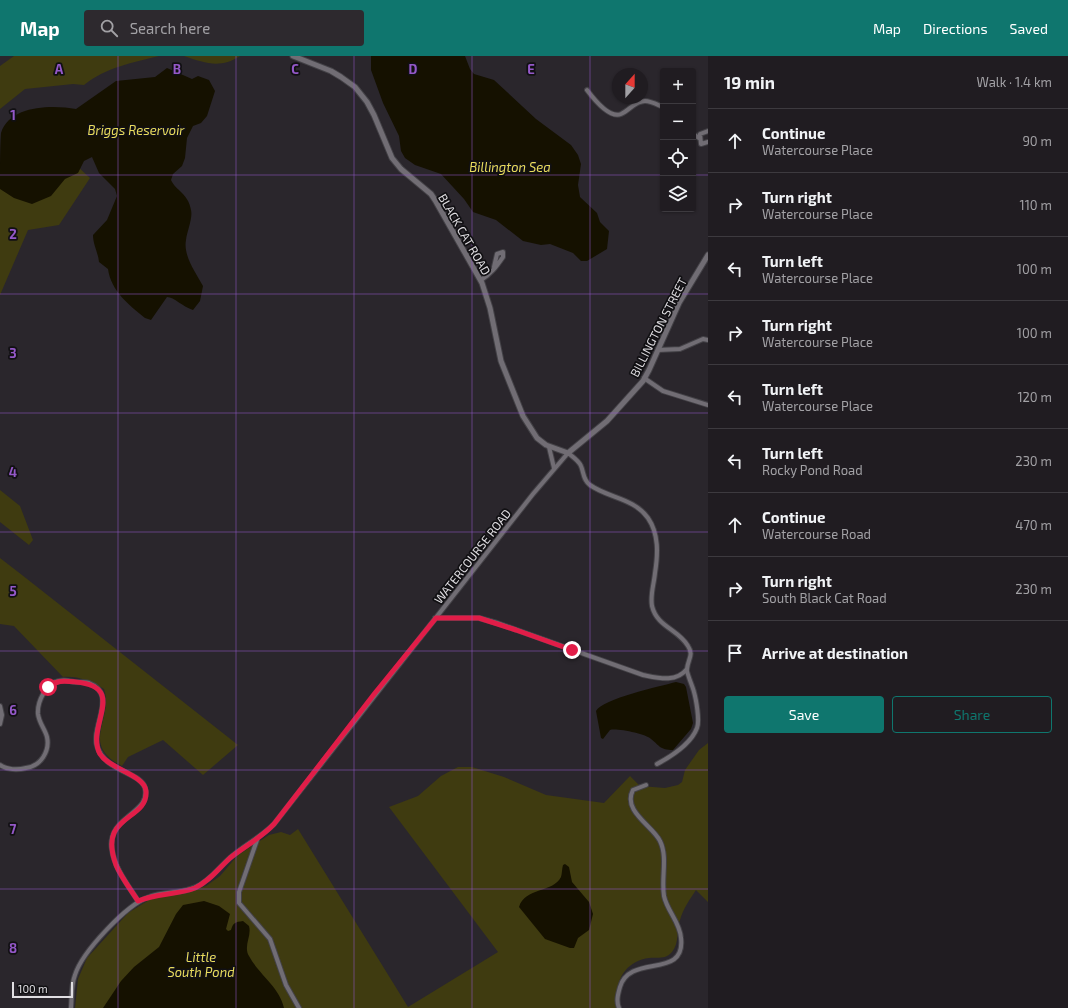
<!DOCTYPE html>
<meta charset="utf-8">
<style>
body{margin:0;font-family:"Exo 2",sans-serif;background:#2d292e;color:#f1f3f6}
.controls{position:absolute;right:12px;top:12px;display:grid;overflow:hidden;border-radius:4px;box-shadow:0 1px 3px #0004}
.controls button{width:36px;height:36px;display:grid;place-items:center;padding:0;border:0;border-bottom:1px solid #3d3a3f;background:#201c21;color:#f1f3f6;font:20px sans-serif}
.compass{position:absolute;left:612px;top:12px;width:36px;height:36px;border-radius:50%;background:#201c21;box-shadow:0 1px 3px #0004;rotate:21deg}
.scale{position:absolute;left:12px;bottom:10px;width:61px;box-sizing:border-box;padding-left:4px;border:2px solid #e0dee2;border-top:0;font-size:11px;line-height:14px;white-space:nowrap;color:#e0dee2;-webkit-text-stroke:3px #111013;paint-order:stroke}
.stop{position:absolute;width:12px;height:12px;margin:-9px;border:3px solid #e11d48;border-radius:50%;background:#fff}
.stop.end{background:#e11d48;border-color:#fff;box-shadow:0 1px 4px #0008}
.list{margin:0;padding:0;list-style:none}
h2{display:flex;justify-content:space-between;align-items:center;height:52px;margin:0;padding:0 16px;font-size:17px}
h2 small{font-size:13px;font-weight:400;color:#a2a1a5}
.list li{display:grid;grid-template-columns:26px 1fr auto;gap:12px;align-items:center;box-sizing:border-box;height:64px;padding:0 16px;border-top:1px solid #3d3a3f}
.list b{display:block;font-size:15px;white-space:nowrap}
.list p{margin:0;font-size:13px;white-space:nowrap;color:#a2a1a5}
.list em{font-size:13px;font-style:normal;color:#a2a1a5}
.actions{display:flex;gap:8px;padding:12px 16px}
.actions a{flex:1;padding:9px 0;border:1px solid #0f766e;border-radius:4px;text-align:center;font-size:14px;color:#0f766e}
.actions .main{background:#0f766e;color:#fff}
.icon{flex:none;width:22px;height:22px;fill:none;stroke:currentColor;stroke-width:2;stroke-linecap:round;stroke-linejoin:round}
.map{position:relative;flex:none;width:708px;height:952px;overflow:hidden}
header{display:flex;align-items:center;gap:24px;box-sizing:border-box;height:56px;padding:0 20px;background:#0f766e;color:#fff}
header strong{font-size:19px}
nav{display:flex;gap:22px;margin-inline-start:auto;font-size:14px}
.search{width:280px;height:36px;background:#2d292e;display:flex;align-items:center;gap:10px;box-sizing:border-box;padding:0 14px;border-radius:4px;color:#a2a1a5;font-size:15px}
main{display:flex}
aside{flex:1;background:#201c21}
.map>svg:first-child{display:block}
.green{fill:#3f3b10}
.water{fill:#151100}
.lines{fill:none;stroke-linecap:round;stroke-linejoin:round}
.minor-casing{stroke:#434146;stroke-width:6}
.tertiary-casing{stroke:#434146;stroke-width:7}
.minor{stroke:#716d74;stroke-width:4}
.tertiary{stroke:#716d74;stroke-width:5}
.route{stroke:#e11d48;stroke-width:5}
.grid{fill:none;stroke:#9458c8;stroke-width:1;stroke-opacity:0.55}
.labels{text-anchor:middle;dominant-baseline:central;stroke-width:3.5;stroke-linejoin:round;paint-order:stroke}
.street-label{font-size:12px;fill:#e0dee2;stroke:#111013}
.water-label{font-size:13px;font-style:italic;fill:#e9dc5e;stroke:#111013}
.grid-label{font-size:13px;text-anchor:middle;font-weight:bold;fill:#9458c8;stroke:#111013;stroke-width:3.5;stroke-linejoin:round;paint-order:stroke}
</style>
<header>
<strong>Map</strong>
<div class="search"><svg class="icon" aria-label="search" viewBox="0 0 24 24"><circle cx="10" cy="10" r="6"/><path d="M15 15l6 6"/></svg>Search here</div>
<nav><a>Map</a><a>Directions</a><a>Saved</a></nav>
</header>
<main>
<div class="map">
<svg width="708" height="952" viewBox="0 0 708 952">
<rect width="100%" height="100%" fill="#2a262c"/>
<path class="green" d="M14,0H159C131,7 107,11 84,29L73,28L25,33L0,53V10Z
M184,0H240C220,13 205,7 184,0Z
M77,110L90,122L59,169L28,174L0,239V124Z
M0,434L20,450L33,484L29,489L0,466Z
M0,502L22,519L238,689L203,719L163,684L128,701L122,710C79,688 114,664 104,633C90,625 79,620 63,621L14,570L0,568Z
M708,687V846L696,834C690,843 683,853 680,864C676,874 680,886 672,896C665,904 657,901 649,902C624,905 612,929 619,952H75L78,923L87,902L128,857L149,844L172,838L188,836L206,830L220,820L238,799L269,779L281,776L290,779L298,773L408,951L498,896L389,751L418,740L441,720L458,711H472L504,721L546,739L604,747L630,720L640,730L665,732L678,729L682,726L685,714L699,694Z"/>
<path class="water" d="M371,0H465L470,13L474,18L494,24L536,63L571,89L578,99L581,108L578,129L580,141L597,157L600,166L609,175L607,193L587,205H581L573,197L550,188L541,189L523,185L496,164L473,156L464,143L441,118L415,109L405,102L401,95L399,80L383,47L371,14Z
M167,12L192,23L198,20L209,24L215,35L207,60L201,67L193,70L187,82L185,102L182,110L173,118L171,124C176,135 188,137 191,154C193,162 187,175 186,184C183,200 196,217 203,230L200,245L193,254C183,251 174,241 167,241L151,264L145,262C129,249 111,235 108,213L99,206C98,196 93,189 93,179L107,164L117,140L115,133L99,117L92,101L84,105L78,117L65,123L51,140L32,148L14,142L0,133C0,120 0,88 1,77C10,49 52,49 76,53L116,25L155,21Z
M676,626L684,628L686,631L693,667L691,673L673,694C660,694 660,690 651,683C646,678 617,672 610,674L603,683L601,682L596,655C602,643 661,630 676,626Z
M565,808L569,811L572,826L589,846L593,858L589,874L578,882L574,892H570L545,883L519,851C525,831 553,837 561,821C562,818 562,812 563,809Z
M204,845L219,850L230,858L226,873L228,875L231,874C233,867 235,866 243,865L249,870C252,880 243,890 249,900C259,919 279,930 284,952H103L121,925L134,911L159,891L176,858L183,849Z"/>
<g class="lines">
<g class="minor-casing">
<path id="minor" d="M587,34C593,42 609,63 621,58C630,54 635,45 645,45C651,45 658,49 663,51
M708,75L700,78L701,88L708,86
M693,78L699,82
M481,224C491,218 496,211 503,201V196L497,198L494,211
M658,294L680,293L703,283L708,284
M644,322L663,335L708,349
M549,391L554,412
M435,562H479L497,567L643,619C658,622 676,627 687,613
M0,650L2,659L0,668
M0,709C7,714 18,714 26,712C41,710 50,695 47,681C45,673 39,667 38,658C37,646 46,627 59,625C64,624 70,625 74,626C79,626 85,626 89,627C118,638 91,670 97,690C105,716 141,716 145,732C152,758 106,760 112,794C115,813 128,829 138,845
M257,784L239,836V847L270,883L286,929L299,952
M71,952C72,941 71,929 75,919C82,896 127,848 149,841C164,835 182,838 196,831C211,824 219,811 231,801C245,789 261,781 274,768L533,438L568,397C573,401 579,405 581,410C584,417 583,424 590,429C608,442 634,442 648,462C659,478 658,498 655,517C654,528 650,539 652,550C657,571 678,573 688,590C694,599 688,603 687,613C686,616 693,631 694,636C696,643 700,665 697,672C691,688 672,700 657,708
M619,952C616,945 618,938 620,931C630,897 686,924 681,882C680,866 667,855 664,840C661,822 668,801 660,785C653,770 622,755 633,734L646,729"/>
</g>
<g class="tertiary-casing">
<path id="tertiary" d="M293,0L331,15L341,21L355,31L367,46L374,59L392,102L401,113L431,138L435,144L482,227L490,252L501,305L523,360L537,382L546,389L568,397L607,365L643,325L649,314L679,247L708,199"/>
</g>
<use href="#minor" class="minor"/>
<use href="#tertiary" class="tertiary"/>
</g>
<g class="lines">
<path class="route" d="M48,631C57,624 64,625 76,626C129,631 85,670 100,698C109,713 145,719 146,735C148,766 97,757 116,809C121,821 131,834 138,845C156,837 177,839 195,832C210,825 219,812 230,802C245,790 261,782 274,768L375,637L436,562H479L516,574L572,594"/>
</g>
<path class="grid" d="M118,0V952M236,0V952M354,0V952M472,0V952M590,0V952M0,119H663M693,119H708M0,238H708M0,357H708M0,476H708M0,595H708M0,714H708M0,833H708"/>
<g class="labels">
<g class="street-label">
<text transform="translate(465 178) rotate(60)">BLACK CAT ROAD</text>
<text transform="translate(658 271) rotate(-63)">BILLINGTON STREET</text>
<text transform="translate(472 500) rotate(-52)">WATERCOURSE ROAD</text>
</g>
<g class="water-label">
<text x="136" y="74">Briggs Reservoir</text>
<text x="510" y="111">Billington Sea</text>
<text x="201" y="901">Little<tspan x="201" dy="15">South Pond</tspan></text>
</g>
</g>
<g class="grid-label">
<text x="59" y="18">A</text>
<text x="177" y="18">B</text>
<text x="295" y="18">C</text>
<text x="413" y="18">D</text>
<text x="531" y="18">E</text>
<text x="13" y="64">1</text>
<text x="13" y="183">2</text>
<text x="13" y="302">3</text>
<text x="13" y="421">4</text>
<text x="13" y="540">5</text>
<text x="13" y="659">6</text>
<text x="13" y="778">7</text>
<text x="13" y="897">8</text>
</g>
</svg>
<div class="controls">
<button>+</button>
<button>−</button>
<button><svg class="icon" aria-label="locate" viewBox="0 0 24 24"><circle cx="12" cy="12" r="6"/><path d="M12 2v4M12 18v4M2 12h4M18 12h4"/></svg></button>
<button><svg class="icon" aria-label="layers" viewBox="0 0 24 24"><path d="M12 4l9 5-9 5-9-5zM3 14l9 5 9-5"/></svg></button>
</div>
<svg class="compass" viewBox="-18 -18 36 36"><path d="M0-13l5 13h-10z" fill="#e53935"/><path d="M0 13l5-13h-10z" fill="#a2a1a5"/></svg>
<div class="scale">100 m</div>
<div class="stop" style="left:48px;top:631px"></div>
<div class="stop end" style="left:572px;top:594px"></div>
</div>
<aside>
<h2>19 min<small>Walk · 1.4 km</small></h2>
<ul class="list">
<li><svg class="icon" aria-label="ahead" viewBox="0 0 24 24"><path d="M12 20V5M6 11l6-6 6 6"/></svg><div><b>Continue</b><p>Watercourse Place</p></div><em>90 m</em></li>
<li><svg class="icon" aria-label="right" viewBox="0 0 24 24"><path d="M7 20v-9h11M14 6l5 5-5 5"/></svg><div><b>Turn right</b><p>Watercourse Place</p></div><em>110 m</em></li>
<li><svg class="icon" aria-label="left" viewBox="0 0 24 24"><path d="M17 20v-9H6M10 6l-5 5 5 5"/></svg><div><b>Turn left</b><p>Watercourse Place</p></div><em>100 m</em></li>
<li><svg class="icon" aria-label="right" viewBox="0 0 24 24"><path d="M7 20v-9h11M14 6l5 5-5 5"/></svg><div><b>Turn right</b><p>Watercourse Place</p></div><em>100 m</em></li>
<li><svg class="icon" aria-label="left" viewBox="0 0 24 24"><path d="M17 20v-9H6M10 6l-5 5 5 5"/></svg><div><b>Turn left</b><p>Watercourse Place</p></div><em>120 m</em></li>
<li><svg class="icon" aria-label="left" viewBox="0 0 24 24"><path d="M17 20v-9H6M10 6l-5 5 5 5"/></svg><div><b>Turn left</b><p>Rocky Pond Road</p></div><em>230 m</em></li>
<li><svg class="icon" aria-label="ahead" viewBox="0 0 24 24"><path d="M12 20V5M6 11l6-6 6 6"/></svg><div><b>Continue</b><p>Watercourse Road</p></div><em>470 m</em></li>
<li><svg class="icon" aria-label="right" viewBox="0 0 24 24"><path d="M7 20v-9h11M14 6l5 5-5 5"/></svg><div><b>Turn right</b><p>South Black Cat Road</p></div><em>230 m</em></li>
<li><svg class="icon" aria-label="arrive" viewBox="0 0 24 24"><path d="M6 21V4h12l-3 4 3 4H6"/></svg><div><b>Arrive at destination</b></div></li>
</ul>
<div class="actions"><a class="main">Save</a><a>Share</a></div>
</aside>
</main>
